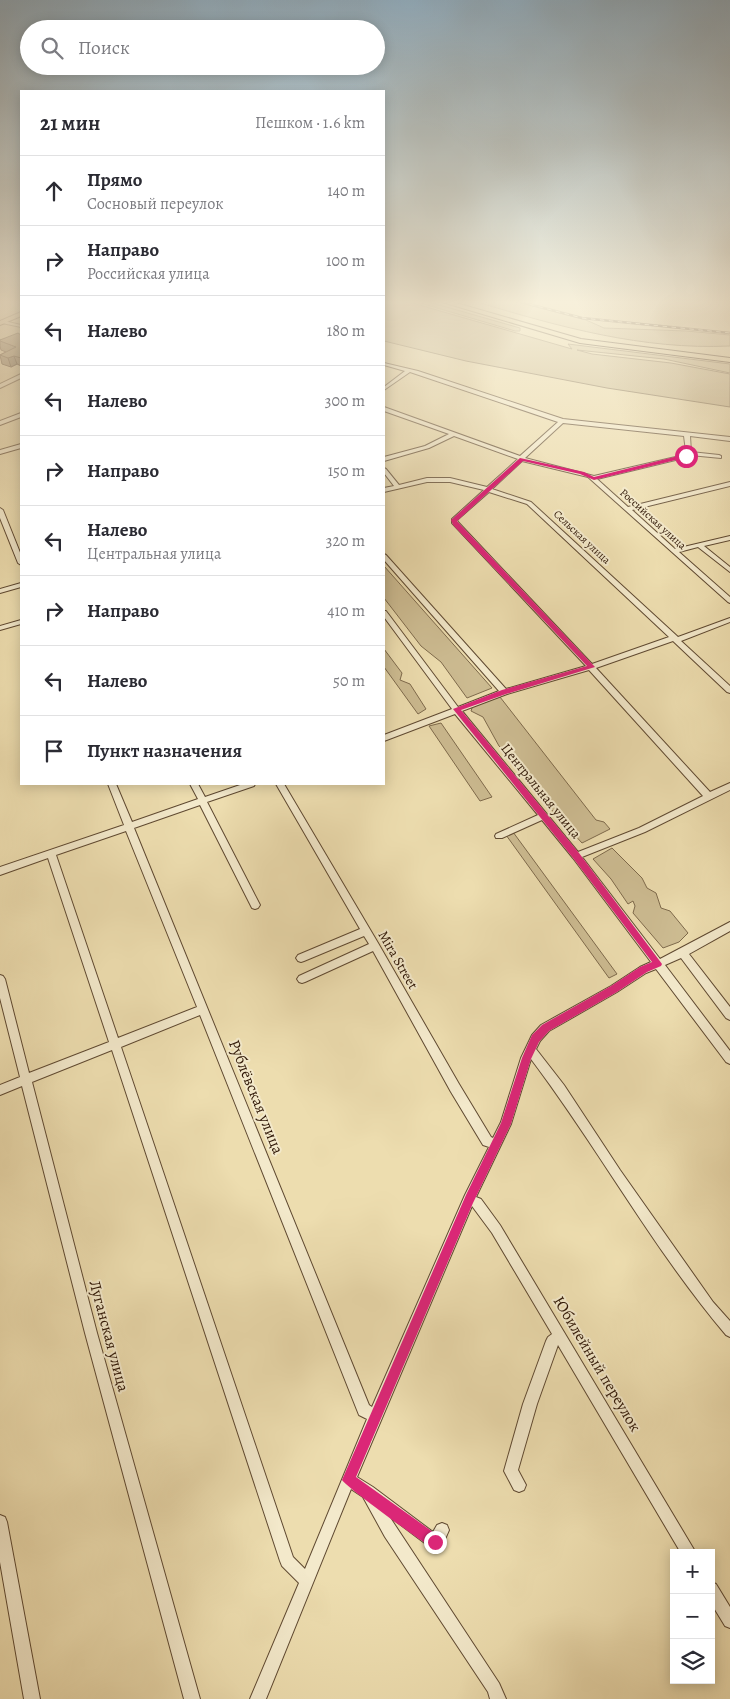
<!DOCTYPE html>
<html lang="ru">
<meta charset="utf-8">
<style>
body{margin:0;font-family:Alegreya,serif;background:#f7f7f7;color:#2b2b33}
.controls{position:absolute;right:15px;bottom:15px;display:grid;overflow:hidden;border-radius:0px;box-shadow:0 2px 12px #0003}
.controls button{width:45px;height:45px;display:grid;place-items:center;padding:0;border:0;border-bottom:1px solid #e1e1e2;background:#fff;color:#2b2b33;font:25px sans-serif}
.stop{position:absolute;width:15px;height:15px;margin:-11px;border:4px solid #db2777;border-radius:50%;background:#fff}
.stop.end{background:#db2777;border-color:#fff;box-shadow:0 1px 5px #0008}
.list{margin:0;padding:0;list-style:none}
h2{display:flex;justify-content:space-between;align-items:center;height:65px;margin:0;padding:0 20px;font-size:21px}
h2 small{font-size:16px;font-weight:400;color:#7c7c81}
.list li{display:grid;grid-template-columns:32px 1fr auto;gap:15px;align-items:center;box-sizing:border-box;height:70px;padding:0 20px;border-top:1px solid #e1e1e2}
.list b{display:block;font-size:19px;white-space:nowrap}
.list p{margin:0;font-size:16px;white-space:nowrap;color:#7c7c81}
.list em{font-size:16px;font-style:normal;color:#7c7c81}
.icon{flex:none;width:28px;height:28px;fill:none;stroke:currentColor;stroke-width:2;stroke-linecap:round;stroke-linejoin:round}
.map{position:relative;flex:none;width:730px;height:1699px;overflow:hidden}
.search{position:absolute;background:#fff;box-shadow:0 2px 12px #0003;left:20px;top:20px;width:365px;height:55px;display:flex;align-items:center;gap:12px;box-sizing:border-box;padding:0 18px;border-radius:28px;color:#7c7c81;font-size:19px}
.panel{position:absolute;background:#fff;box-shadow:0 2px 12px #0003;left:20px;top:90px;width:365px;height:695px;border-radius:0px}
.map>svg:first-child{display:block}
.green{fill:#cdbc92;stroke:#7e6a4c}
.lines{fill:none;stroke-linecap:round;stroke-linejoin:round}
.minor-casing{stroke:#5f4931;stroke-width:2}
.major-casing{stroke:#301807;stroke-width:2}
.highway-casing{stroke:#301807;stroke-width:2}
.minor{fill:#f3e9cb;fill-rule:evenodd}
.major{fill:#edddaf;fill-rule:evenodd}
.highway{fill:#edddaf;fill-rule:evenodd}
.rail-casing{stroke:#301807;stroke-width:2.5}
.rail{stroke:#f3e9cb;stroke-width:1;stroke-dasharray:4.5;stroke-linecap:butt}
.wall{fill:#7e6c51;stroke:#301807}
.shaded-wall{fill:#665842;stroke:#301807}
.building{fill:#927e5e;stroke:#301807}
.route{fill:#db2777}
.labels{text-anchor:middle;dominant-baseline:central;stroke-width:4;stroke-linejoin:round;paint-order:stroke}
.far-street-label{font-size:11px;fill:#301807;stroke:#f3e9cb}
.street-label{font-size:14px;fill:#301807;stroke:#f3e9cb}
.near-street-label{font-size:16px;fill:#301807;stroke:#f3e9cb}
</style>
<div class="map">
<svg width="730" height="1699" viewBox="0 0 730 1699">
<rect width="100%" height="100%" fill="#edddaf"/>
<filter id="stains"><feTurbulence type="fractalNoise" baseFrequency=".004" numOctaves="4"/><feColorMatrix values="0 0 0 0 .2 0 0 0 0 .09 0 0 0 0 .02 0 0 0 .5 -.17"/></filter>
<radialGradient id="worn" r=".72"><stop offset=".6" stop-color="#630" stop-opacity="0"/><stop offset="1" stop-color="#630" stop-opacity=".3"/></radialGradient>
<path class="green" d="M384,302H409L572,349L568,344L730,364V373L664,359L577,350L592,354L671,363L730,374V407L607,388L466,361L384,341Z
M417,302H429L520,328V331H515Z
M477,302H517L586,320L604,328L686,331L730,335V346C643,350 560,327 477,302Z
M384,566L492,688L467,698L441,662L421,646L384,598Z
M384,649L402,673L400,680L410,684L426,709L418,714L384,667Z
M500,697L596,820L604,822L610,829L582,843L549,807L552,801L547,795L540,794L523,770L499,746L483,717L471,711L473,705Z
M441,723L492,797L480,801L429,726Z
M513,832L617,974L609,978L506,835Z
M612,848L642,878L647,888L656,893L661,908L670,911L688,933L679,942L663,948L633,913L635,906L633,901L628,904L611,879L593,859Z"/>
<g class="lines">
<g class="minor-casing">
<path id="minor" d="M4,321L21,325V327L2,323V321Z
M384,363L418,371L563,419L730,437V441L690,436L691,452L719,455L721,456V458L690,455L688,457L597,479L628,507L730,482V486L632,510L675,549L730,536V540L704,546L730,567V572L698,547L679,552L730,597V603L728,602L588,477L522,461L492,489L531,502L678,637L730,618V622L681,641L730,686V693L727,692L673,641L596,668L710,792L730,783V790L645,832L582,857L660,959L730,922V931L689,954L730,1007V1020L726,1018L681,958L665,965L730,1051V1064L726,1062L656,969L646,973L617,992L549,1031L540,1041L536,1049L564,1085L620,1170L713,1302L730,1321V1337L726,1335C653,1249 599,1149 531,1059L511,1124L476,1197L481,1199L500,1225L696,1553H681L558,1345L537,1404L518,1470L526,1485L524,1490L519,1492L514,1490L504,1471L523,1404L546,1341L548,1337L552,1334L492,1233L472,1206L357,1477L373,1487L433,1532L437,1525L442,1523L447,1525L449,1530C446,1537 443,1546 435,1549L430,1547L389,1516L499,1683L506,1699H490L488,1692L385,1537L363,1497L351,1489L266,1699H250L299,1583L282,1566L280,1561L112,1050L32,1082L97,1333L200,1699H184L85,1333L22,1086L0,1095V1085L20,1077L0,998V975L3,976L5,979L29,1073L109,1042L48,858L0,875V867L124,825L108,784H116L132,822L198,799L190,784H198L205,797L243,784H255L254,786L207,802L260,905L258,908L255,909L252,908L200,805L134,828L369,1405L372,1407L465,1195L489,1147L483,1145L451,1092L373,951L305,982L302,983L299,982L297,979L299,976L369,944L364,936L304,961L301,962L298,961L296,958L298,955L360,929L276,784H284L378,943L459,1084L491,1137L493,1138L501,1122L521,1058L532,1035L541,1025L611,986L640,967L651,962L573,858L542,820L502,838H496L495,836L496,834L538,815L455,714L384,741V735L452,709L384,617V611H386L458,707L499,691L384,560V554L386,555L506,689L586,666L452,523V519L484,490L450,482H427L384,492V488L394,486L384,473V468L386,469L399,485L427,478H450L487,487L518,459L454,436L429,448L384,461V457L425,446L449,434L384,411V407L520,456L558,422L410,372L384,390V387L405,371L384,365ZM563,423L684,436L686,451L684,455L594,476L525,458ZM489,492L527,504L669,637L592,664L458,522L457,520ZM589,670L703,796L639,828L578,852L462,711L507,694ZM126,831L197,1007L118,1038L56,855ZM200,1015L357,1410L359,1415L367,1419L305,1569L293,1557L121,1047Z
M21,374V378L0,388V384Z
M21,413V417L0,425V421Z
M21,444V448L0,454V450Z
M0,508L3,510L21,555V565L18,563L0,518Z
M21,583V587L0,593V589Z
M21,620V624L0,630V626Z
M0,1515L5,1517L7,1522L40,1699H24L0,1562Z
M711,1582L716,1584L730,1607V1628L725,1626L711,1603Z"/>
</g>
<g class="major-casing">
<path id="major" d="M21,312V316L0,325V321Z"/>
</g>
<g class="highway-casing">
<path id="highway" d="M442,302H453L581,339L730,358V362L580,343Z"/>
</g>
<use href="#minor" class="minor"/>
<use href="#major" class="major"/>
<use href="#highway" class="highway"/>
<g class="rail-casing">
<path id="rail" d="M521,302L582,318L730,333"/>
</g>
<use href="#rail" class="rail"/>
</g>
<path class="wall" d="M21,335V366L17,364L11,367L2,364L0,355L6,352L1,350L0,346V340Z"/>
<path class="shaded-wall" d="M14,356L17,364L11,367L8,358Z"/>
<path class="building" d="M18,333L21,335V358L14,356L8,358L0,355L16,347L0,341V340Z"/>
<linearGradient id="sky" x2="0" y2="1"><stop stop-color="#90aaba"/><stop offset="0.56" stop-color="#f7f0db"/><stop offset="1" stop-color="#f7f0db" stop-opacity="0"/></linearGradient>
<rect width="730" height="540" fill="url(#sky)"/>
<path class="route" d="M686,454L688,457L594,480L580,474L523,461L457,521L595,667L506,694L461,710L579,853L662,964L661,966L647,972L617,992L549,1031L539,1042L531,1059L511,1124L473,1203L356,1477L440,1537L442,1542L440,1547L435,1549C425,1545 344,1485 342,1480L466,1195L501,1123L522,1058L532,1035L542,1025L611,986L640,967L652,962L573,858L453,709L502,690L587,666L453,525L451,520L520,458L584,472L594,477Z"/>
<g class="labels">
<g class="far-street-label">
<text transform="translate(653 519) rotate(42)">Российская улица</text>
<text transform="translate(582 537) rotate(43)">Сельская улица</text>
</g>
<g class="street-label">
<text transform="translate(541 791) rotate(51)">Центральная улица</text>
<text transform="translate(398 960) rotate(60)">Mira Street</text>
</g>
<g class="near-street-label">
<text transform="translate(256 1097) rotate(68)">Рублёвская улица</text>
<text transform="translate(109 1336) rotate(75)">Луганская улица</text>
<text transform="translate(597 1364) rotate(59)">Юбилейный переулок</text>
</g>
</g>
<rect width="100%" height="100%" filter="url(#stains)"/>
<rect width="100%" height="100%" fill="url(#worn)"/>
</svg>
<div class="controls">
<button>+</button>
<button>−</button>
<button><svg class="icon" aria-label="layers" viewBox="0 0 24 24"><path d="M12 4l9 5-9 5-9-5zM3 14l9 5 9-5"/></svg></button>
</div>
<div class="stop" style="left:686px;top:456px"></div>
<div class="stop end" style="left:435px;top:1542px"></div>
<div class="search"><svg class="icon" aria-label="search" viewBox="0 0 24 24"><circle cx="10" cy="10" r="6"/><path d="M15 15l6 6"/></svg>Поиск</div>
<section class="panel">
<h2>21 мин<small>Пешком · 1.6 km</small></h2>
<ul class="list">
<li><svg class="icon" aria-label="ahead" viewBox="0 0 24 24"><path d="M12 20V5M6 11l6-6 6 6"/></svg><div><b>Прямо</b><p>Сосновый переулок</p></div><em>140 m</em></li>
<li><svg class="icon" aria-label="right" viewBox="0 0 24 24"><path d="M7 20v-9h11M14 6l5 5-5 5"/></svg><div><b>Направо</b><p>Российская улица</p></div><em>100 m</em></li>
<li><svg class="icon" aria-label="left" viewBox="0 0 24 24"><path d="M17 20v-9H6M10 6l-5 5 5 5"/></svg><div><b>Налево</b></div><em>180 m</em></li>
<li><svg class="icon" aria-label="left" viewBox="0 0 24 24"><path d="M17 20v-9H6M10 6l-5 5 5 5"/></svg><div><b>Налево</b></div><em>300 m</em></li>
<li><svg class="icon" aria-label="right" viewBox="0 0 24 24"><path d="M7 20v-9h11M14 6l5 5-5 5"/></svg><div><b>Направо</b></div><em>150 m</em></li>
<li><svg class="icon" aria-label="left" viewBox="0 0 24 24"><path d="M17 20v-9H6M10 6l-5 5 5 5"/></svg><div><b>Налево</b><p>Центральная улица</p></div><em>320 m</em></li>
<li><svg class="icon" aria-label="right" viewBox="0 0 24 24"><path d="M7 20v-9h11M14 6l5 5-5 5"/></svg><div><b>Направо</b></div><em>410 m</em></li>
<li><svg class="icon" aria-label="left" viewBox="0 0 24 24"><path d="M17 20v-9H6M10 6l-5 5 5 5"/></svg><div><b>Налево</b></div><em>50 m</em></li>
<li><svg class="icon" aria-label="arrive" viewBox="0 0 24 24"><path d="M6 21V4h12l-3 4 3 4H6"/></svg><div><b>Пункт назначения</b></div></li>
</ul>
</section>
</div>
